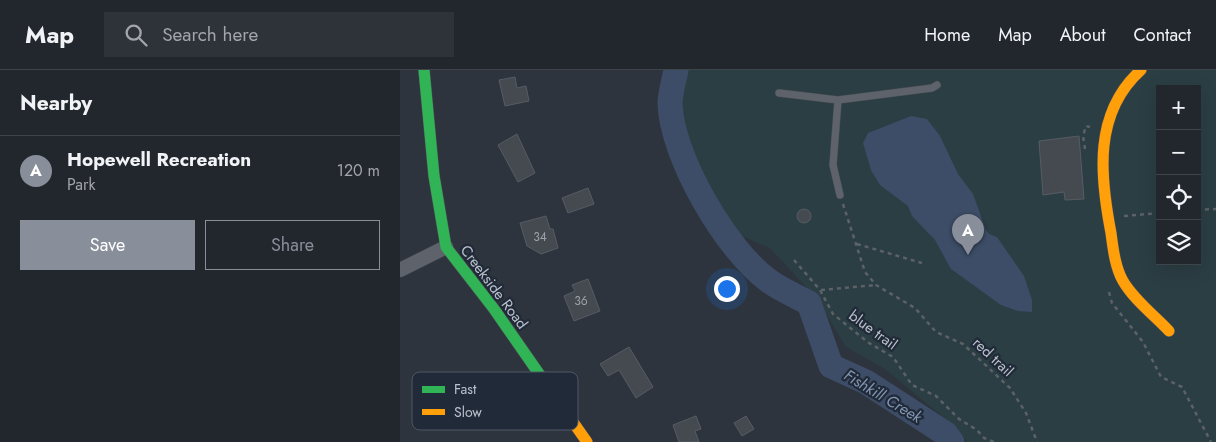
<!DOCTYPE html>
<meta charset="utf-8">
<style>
body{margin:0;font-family:Jost,sans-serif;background:#2e333a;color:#f1f3f6}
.controls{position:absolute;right:15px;top:15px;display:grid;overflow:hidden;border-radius:0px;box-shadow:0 5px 20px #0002}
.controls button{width:45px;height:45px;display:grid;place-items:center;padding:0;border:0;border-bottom:1px solid #3f444a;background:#22272e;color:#f1f3f6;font:25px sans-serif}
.you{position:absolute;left:326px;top:218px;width:18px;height:18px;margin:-12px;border:4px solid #fff;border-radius:50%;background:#1a73e8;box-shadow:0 0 0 8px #1a73e833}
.badge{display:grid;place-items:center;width:32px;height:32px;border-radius:50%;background:#898f9a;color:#fff;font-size:16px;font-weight:700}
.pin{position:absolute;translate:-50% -41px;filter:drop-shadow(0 1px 2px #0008)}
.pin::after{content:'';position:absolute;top:26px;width:18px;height:15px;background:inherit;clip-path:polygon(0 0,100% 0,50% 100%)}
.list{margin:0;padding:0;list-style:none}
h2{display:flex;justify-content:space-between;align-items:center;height:65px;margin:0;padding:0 20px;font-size:21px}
h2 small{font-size:16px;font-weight:400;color:#a2a5aa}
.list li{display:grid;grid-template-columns:32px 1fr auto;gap:15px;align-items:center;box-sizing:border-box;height:70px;padding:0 20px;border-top:1px solid #3f444a}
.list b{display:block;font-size:19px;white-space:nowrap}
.list p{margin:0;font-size:16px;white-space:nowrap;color:#a2a5aa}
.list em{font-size:16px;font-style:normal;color:#a2a5aa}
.actions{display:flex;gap:10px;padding:15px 20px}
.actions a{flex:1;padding:11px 0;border:1px solid #898f9a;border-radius:0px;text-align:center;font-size:18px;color:#898f9a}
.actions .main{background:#898f9a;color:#fff}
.icon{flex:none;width:28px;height:28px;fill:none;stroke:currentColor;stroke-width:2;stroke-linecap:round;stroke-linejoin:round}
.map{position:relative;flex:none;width:816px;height:372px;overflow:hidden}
header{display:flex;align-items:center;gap:30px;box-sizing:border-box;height:70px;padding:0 25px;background:#22272e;border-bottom:1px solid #3f444a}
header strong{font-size:24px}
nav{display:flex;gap:28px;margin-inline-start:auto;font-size:18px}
.search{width:350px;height:45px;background:#2e333a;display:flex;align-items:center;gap:12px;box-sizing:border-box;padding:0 18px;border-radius:0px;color:#a2a5aa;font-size:19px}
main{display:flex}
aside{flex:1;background:#22272e}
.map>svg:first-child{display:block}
.green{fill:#2b3e43;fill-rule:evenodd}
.water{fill:#3d4d67}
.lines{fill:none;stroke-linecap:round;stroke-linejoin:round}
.river{stroke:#3d4d67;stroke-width:25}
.building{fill:#454a51;stroke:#575c64}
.lane-casing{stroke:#4b4f55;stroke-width:8}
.street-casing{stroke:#4b4f55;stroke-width:15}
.fast-casing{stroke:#4b4f55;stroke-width:12}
.slow-casing{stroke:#4b4f55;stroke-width:12}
.path{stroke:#5c6167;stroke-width:2.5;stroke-dasharray:4 4;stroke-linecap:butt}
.lane{stroke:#5e626a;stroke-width:7}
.street{stroke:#5e626a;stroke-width:14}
.fast{stroke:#30b455;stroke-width:11}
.slow{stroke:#ff9f0a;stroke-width:11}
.labels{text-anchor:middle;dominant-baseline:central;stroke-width:4.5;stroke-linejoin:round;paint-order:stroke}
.number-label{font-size:12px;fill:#9da2ad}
.street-label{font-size:15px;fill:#bac0cc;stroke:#212a38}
.water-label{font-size:16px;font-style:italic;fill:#8296b2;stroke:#212a38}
.key{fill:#212a38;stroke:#4f5764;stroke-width:1}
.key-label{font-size:14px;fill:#bac0cc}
</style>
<header>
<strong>Map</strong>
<div class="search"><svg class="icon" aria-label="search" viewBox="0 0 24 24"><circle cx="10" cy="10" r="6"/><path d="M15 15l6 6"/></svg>Search here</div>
<nav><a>Home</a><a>Map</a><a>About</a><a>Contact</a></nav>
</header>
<main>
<aside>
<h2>Nearby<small></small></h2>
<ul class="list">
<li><span class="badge">A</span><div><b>Hopewell Recreation</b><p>Park</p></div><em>120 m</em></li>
</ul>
<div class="actions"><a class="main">Save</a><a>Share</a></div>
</aside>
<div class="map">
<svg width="816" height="372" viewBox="0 0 816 372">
<rect width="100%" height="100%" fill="#2e343d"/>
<path class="green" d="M288,0H816V372H567L559,360L485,299L446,277L417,229L370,178L323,158L297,101L277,40ZM760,19H797V191H760Z"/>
<path class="water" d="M511,46L527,49L540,66L558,104L573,124L586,160L589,164L597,167L624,206L632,230V242L618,241L601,235L551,199L535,170L512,146L508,136L480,115L471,100L463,73L468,63Z"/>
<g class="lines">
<path class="river" d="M276,0C274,11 270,23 270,34C272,87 326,180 369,211C381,220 396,226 409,233L431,296L466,312L546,364L552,372"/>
</g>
<path class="building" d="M115,7L117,18L126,16L129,31L105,36L99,10Z
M117,64L135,103L118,112L98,75Z
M679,66L684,129L665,130L664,122L643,125L639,71Z
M188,118L194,134L168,143L162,128Z
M397 146a7 7 0 1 1 14 0a7 7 0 1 1-14 0Z
M146,146L150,159H153L158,178L141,184L127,176L120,153Z
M188,209L200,241L174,251L164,226L175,221L172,215Z
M229,277L253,317L236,328L219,300L208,306L200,294Z
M296,346L301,359L295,361L299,372H279L273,355Z
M346,346L354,359L342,366L334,353Z"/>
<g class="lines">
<g class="lane-casing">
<path id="lane" d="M379,23L438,30L532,18L537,15
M438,30L433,95L440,125"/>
</g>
<g class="street-casing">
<path id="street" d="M0,200L46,177"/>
</g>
<g class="fast-casing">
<path id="fast" d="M24,0L34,106L46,177L94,239L142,308"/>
</g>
<g class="slow-casing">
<path id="slow" d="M741,0C693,43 700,106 711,163C713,178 715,197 723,211C734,230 754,245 769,261
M142,308L187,372"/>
</g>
<path class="path" d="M685,79L683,66L686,56L690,57
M443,134L465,202L476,215L515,238L536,262L563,274L610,318L626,343L637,372
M797,140L816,139
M724,146L760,143
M457,174L522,193
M394,190L420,220L433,244L469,273L493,287L512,315L536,326L559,349L577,360L584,368L594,372
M421,220L476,215
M709,222L712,233L743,272L761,307L782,317L811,372"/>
<use href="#lane" class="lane"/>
<use href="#street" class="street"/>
<use href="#fast" class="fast"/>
<use href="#slow" class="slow"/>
</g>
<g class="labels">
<g class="number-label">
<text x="140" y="167">34</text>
<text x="181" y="231">36</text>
</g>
<g class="street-label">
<text transform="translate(94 217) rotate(53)">Creekside Road</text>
<text transform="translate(473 260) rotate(36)">blue trail</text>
<text transform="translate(593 287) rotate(43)">red trail</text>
</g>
<g class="water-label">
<text transform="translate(483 326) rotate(31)">Fishkill Creek</text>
</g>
</g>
<rect x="12" y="302" width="166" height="58" rx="8" class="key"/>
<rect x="22" y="316" width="23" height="7" fill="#30b455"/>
<rect x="22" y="339" width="23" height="6" fill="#ff9f0a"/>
<g class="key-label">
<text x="54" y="324">Fast</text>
<text x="54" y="347">Slow</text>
</g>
</svg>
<div class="controls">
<button>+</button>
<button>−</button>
<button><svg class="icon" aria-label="locate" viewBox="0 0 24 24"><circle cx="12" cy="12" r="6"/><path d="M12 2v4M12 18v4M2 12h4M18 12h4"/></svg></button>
<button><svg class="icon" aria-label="layers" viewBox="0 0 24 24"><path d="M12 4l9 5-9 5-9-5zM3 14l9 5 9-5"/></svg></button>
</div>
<div class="you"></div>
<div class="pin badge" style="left:568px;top:185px">A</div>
</div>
</main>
